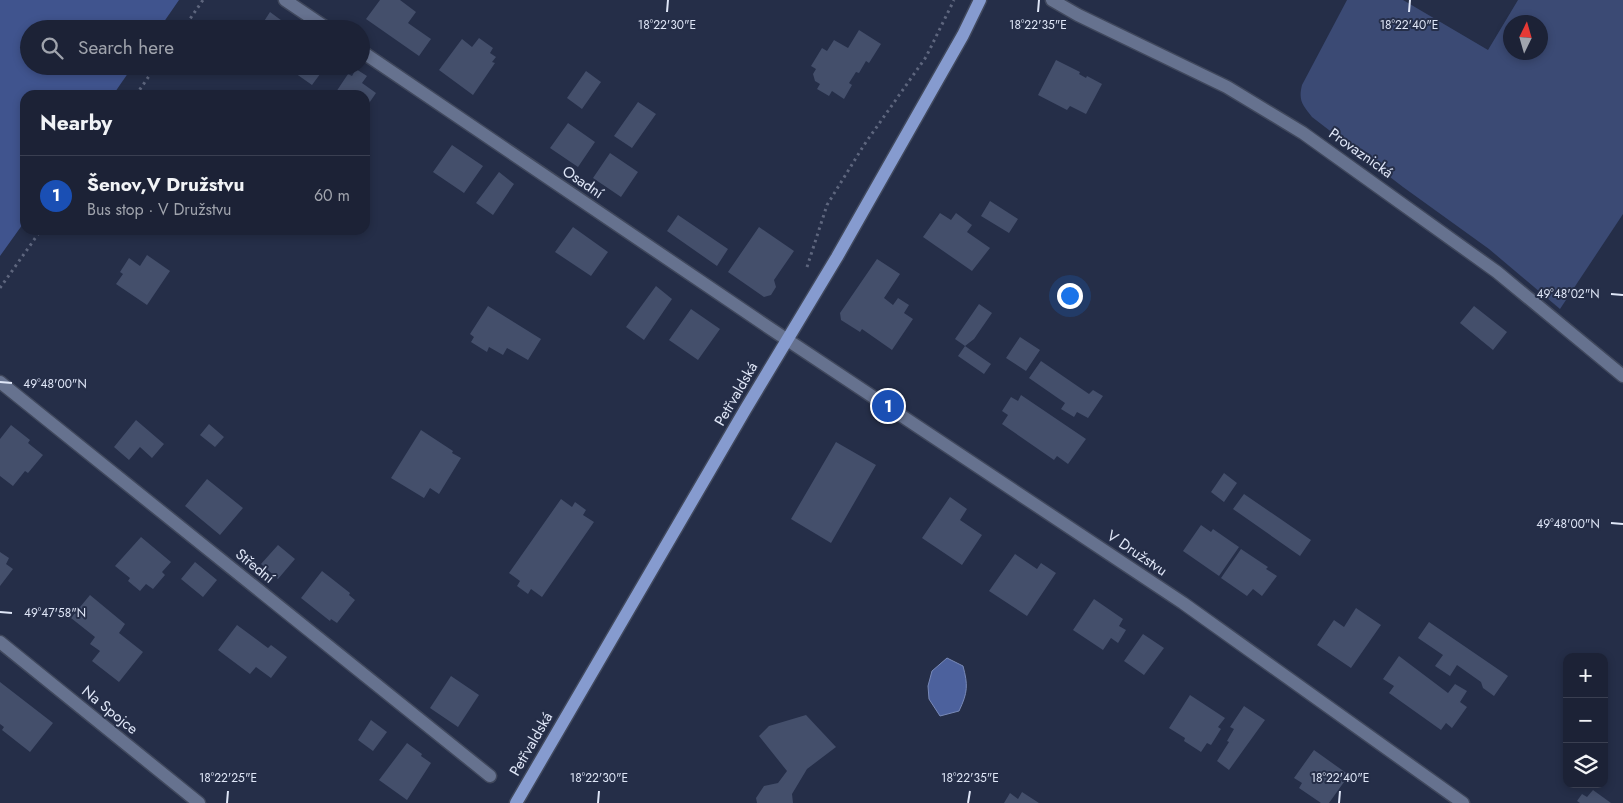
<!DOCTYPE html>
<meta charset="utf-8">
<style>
body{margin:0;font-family:Jost,sans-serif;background:#292f42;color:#f1f3f6}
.controls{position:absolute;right:15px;bottom:15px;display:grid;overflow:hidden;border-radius:10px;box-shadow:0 2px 8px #0003}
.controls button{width:45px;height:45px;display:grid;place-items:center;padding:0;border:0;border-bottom:1px solid #3a3f51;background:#1c2236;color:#f1f3f6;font:25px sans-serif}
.compass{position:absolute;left:1503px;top:15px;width:45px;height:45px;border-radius:50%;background:#1c2236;box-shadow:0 2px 8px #0003;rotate:5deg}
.you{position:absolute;left:1069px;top:295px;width:18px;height:18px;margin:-12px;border:4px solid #fff;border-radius:50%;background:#1a73e8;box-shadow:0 0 0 8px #1a73e833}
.badge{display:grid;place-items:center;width:32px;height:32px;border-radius:50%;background:#0b8043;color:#fff;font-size:16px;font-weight:700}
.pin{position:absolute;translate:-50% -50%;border:2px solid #fff;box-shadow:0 1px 5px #0006}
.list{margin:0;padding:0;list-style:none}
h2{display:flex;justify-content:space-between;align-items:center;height:65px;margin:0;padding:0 20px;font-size:21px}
h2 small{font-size:16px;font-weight:400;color:#a0a4ad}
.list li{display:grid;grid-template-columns:32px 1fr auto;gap:15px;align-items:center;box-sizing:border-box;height:80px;padding:0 20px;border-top:1px solid #3a3f51}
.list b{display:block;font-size:19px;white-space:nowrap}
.list p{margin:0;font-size:16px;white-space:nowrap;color:#a0a4ad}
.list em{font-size:16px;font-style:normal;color:#a0a4ad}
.icon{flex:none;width:28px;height:28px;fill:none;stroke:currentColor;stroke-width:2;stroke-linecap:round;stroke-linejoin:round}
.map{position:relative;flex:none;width:1623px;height:803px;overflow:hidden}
.search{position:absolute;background:#1c2236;box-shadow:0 2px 8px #0003;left:20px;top:20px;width:350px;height:55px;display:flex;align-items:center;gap:12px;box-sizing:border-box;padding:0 18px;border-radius:28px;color:#a0a4ad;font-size:19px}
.panel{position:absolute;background:#1c2236;box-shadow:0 2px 8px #0003;left:20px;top:90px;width:350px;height:145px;border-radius:15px}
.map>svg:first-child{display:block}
.green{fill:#3b4a74;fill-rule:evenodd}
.forest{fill:#40548e}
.water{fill:#4c619d;stroke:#7889b8}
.building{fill:#444f6b}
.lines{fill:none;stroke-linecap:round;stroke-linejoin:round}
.minor-casing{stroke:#40485d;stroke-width:15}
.major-casing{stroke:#40485d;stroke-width:15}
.path{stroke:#5e667e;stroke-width:3;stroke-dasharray:2.5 4;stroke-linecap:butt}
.minor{stroke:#66728f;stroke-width:12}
.major{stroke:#869bcf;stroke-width:12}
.ticks{fill:none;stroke:#dfe6f7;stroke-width:2}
.labels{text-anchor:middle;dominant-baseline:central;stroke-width:4;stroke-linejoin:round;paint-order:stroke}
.street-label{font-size:15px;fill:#dfe6f7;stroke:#252e48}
.ticks-label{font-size:12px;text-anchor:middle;fill:#dfe6f7;stroke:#252e48;stroke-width:4;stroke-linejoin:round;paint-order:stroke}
</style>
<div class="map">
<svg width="1623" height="803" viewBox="0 0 1623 803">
<rect width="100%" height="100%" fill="#252e48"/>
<path class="green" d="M1347,0H1403L1488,50L1518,0H1623V214L1560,309L1489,249L1403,187L1312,117C1303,105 1298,101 1302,85ZM1510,22H1540V52H1510Z"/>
<path class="forest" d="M0,0H179L159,29H29V66H133L113,95H25V221L0,256Z"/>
<path class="water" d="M947,658L963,666C968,685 968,692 959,711L940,716L929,699L928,686L932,671Z"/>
<path class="building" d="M380,0H400L416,12L408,23L431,39L419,56L366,19Z
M270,12L289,26L286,29H259Z
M859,30L881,44L869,63L866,61L859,73L856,72L849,83L852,85L844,99L832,91L829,96L817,89L820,84L815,81L813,74L816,69L811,66L822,48L827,51L834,40L848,48Z
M479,38L493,48L490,53L496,57L492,62L495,63L473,95L439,70L462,39L472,47Z
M1056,60L1080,72L1079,74L1086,78L1087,76L1102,84L1086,114L1070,106L1067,110L1038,95Z
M285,66H326L312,85Z
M356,69L367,76L362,83L376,93L365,109V95H334L348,74L352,76Z
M586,71L601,82L582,109L567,98Z
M638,102L656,114L632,148L614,136Z
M568,123L595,142L578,167L550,148Z
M452,145L483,166L464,193L433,172Z
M610,153L638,172L621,197L593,178Z
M499,172L514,184L493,215L476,203Z
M990,201L1018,219L1009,233L981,216Z
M940,213L951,220L956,213L972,225L967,232L990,248L972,271L923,237Z
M678,215L728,249L717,266L667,231Z
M573,227L608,252L591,276L555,252Z
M759,227L794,251L774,280L776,287L771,295L764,297L728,272Z
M147,255L170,271L147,305L116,284L123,274L120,272L129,258L140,266Z
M877,259L900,274L884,298L893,305L898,298L909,305L904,313L913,319L892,350L862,329L860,332L841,320L840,313Z
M656,286L672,299L644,340L626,327Z
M979,304L992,313L974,339L965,346L991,364L984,374L958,356L965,346L955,339Z
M488,306L541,339L528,360L507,348L503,355L489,347L487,352L471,342L474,337L470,334Z
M1474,306L1507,332L1493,350L1460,323Z
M691,309L720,329L698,360L669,340Z
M1020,337L1040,350L1026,371L1006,358Z
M1041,361L1089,394L1093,390L1103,396L1088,418L1077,412L1074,417L1061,409L1065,403L1029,378Z
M1021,395L1086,439L1068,464L1057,456L1054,460L1002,424L1008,415L1002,411L1011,397L1018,401Z
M136,420L164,444L152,458L140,447L129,460L114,447Z
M209,424L224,437L215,447L200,435Z
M11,425L30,440L28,443L43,455L28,473L25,471L13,486L0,476V439Z
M421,430L453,451L452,453L461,458L439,494L430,488L424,498L391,478Z
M836,442L876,465L831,543L791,519Z
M1224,473L1237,483L1224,502L1211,492Z
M207,479L243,508L220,535L185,506Z
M1244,494L1311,540L1300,556L1233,509Z
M950,497L967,509L960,520L982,535L962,565L922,538Z
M561,499L572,507L575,502L586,510L583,515L594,522L542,597L531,589L528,594L517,586L520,581L509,573Z
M1201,525L1211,532L1213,529L1239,547L1219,576L1183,551Z
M141,537L171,562L162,572L165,575L153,589L146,584L140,591L128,581L130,578L115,566Z
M278,545L295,559L278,579L261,564Z
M1241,549L1268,567L1266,569L1277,576L1262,596L1253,589L1247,596L1221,578Z
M0,552L9,558L6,564L13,569L0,586Z
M1015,554L1037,569L1041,563L1056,573L1027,616L989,591Z
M195,562L217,580L203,597L181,579Z
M322,571L350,593L349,595L355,600L337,623L331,619L330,621L301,598Z
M90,595L125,624L119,633L143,652L119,682L92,661L100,651L90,644L95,637L71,618Z
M1094,599L1123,619L1119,626L1126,630L1118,643L1111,638L1103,650L1073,630Z
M1356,608L1381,625L1351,668L1317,645L1334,620L1344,627Z
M1429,622L1508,676L1494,696L1483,688L1481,682L1457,665L1450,676L1435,666L1443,655L1418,638Z
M237,625L268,648L271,645L287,657L271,678L256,667L250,674L218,650Z
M1143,634L1164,648L1144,675L1124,661Z
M1399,656L1448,693L1455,684L1467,691L1460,702L1467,707L1452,728L1446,723L1441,730L1389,693L1394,686L1383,679Z
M451,676L479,695L458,727L430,708Z
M0,682L53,723L30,752L2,730L4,727L0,724Z
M1190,695L1225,718L1218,727L1221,729L1211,745L1207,743L1201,752L1184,741L1185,738L1169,728Z
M1244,706L1265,720L1229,770L1217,761L1229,742L1227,741L1234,729L1230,727Z
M806,715L836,747L807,769L792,794L793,803H757L756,798L764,786L778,783L787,771L759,736L769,726Z
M371,720L387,732L373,751L358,740Z
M407,743L422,754L421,756L431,763L407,800L379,780Z
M1314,750L1349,775L1329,803H1321L1299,788L1302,783L1294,778Z
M1593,790L1611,803H1580L1577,801L1582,794L1587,797Z
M1022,792L1039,803H1004L1010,793L1018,799Z"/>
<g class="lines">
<g class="minor-casing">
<path id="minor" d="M285,0L328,29
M1052,0L1078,15L1227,87L1303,133L1497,272L1623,376
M361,51L771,329L1183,603L1463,803
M0,382L490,776
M0,642L199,803"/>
</g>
<g class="major-casing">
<path id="major" d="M516,803L745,410L837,257L963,35L980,0"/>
</g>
<path class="path" d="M183,29L203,0
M136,95L156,66
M807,267L827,205L864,145L926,57L954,0
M0,288L41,230"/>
<use href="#minor" class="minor"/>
<use href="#major" class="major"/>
</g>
<path class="ticks" d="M667,12L668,0M1038,12L1039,0M1409,12L1410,0M1611,294L1623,295M0,382L12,383M1611,523L1623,524M0,612L12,613M227,803L228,791M598,803L599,791M968,803L970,791M1339,803L1340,791"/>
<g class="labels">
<g class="street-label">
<text transform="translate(1361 153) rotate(35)">Provaznická</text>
<text transform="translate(583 182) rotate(34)">Osadní</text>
<text transform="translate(736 394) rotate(-60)">Petřvaldská</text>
<text transform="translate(1137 553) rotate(34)">V Družstvu</text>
<text transform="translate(255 566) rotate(39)">Střední</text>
<text transform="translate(110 710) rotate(39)">Na Spojce</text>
<text transform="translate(531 744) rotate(-60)">Petřvaldská</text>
</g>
</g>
<g class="ticks-label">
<text x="667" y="29">18°22'30"E</text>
<text x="1038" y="29">18°22'35"E</text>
<text x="1409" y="29">18°22'40"E</text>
<text x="1568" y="298">49°48'02"N</text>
<text x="55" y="388">49°48'00"N</text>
<text x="1568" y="528">49°48'00"N</text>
<text x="55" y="617">49°47'58"N</text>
<text x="228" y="782">18°22'25"E</text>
<text x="599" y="782">18°22'30"E</text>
<text x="970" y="782">18°22'35"E</text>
<text x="1340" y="782">18°22'40"E</text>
</g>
</svg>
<div class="controls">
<button>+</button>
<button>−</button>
<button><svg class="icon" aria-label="layers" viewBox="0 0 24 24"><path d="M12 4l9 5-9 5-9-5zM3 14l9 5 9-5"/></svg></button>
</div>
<svg class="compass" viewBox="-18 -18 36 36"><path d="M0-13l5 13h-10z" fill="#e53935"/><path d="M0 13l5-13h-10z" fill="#a0a4ad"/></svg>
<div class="you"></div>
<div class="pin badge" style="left:888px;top:406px;background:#1a4fb4">1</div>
<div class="search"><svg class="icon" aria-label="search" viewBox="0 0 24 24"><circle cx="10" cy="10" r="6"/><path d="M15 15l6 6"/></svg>Search here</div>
<section class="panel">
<h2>Nearby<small></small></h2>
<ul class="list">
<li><span class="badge" style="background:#1a4fb4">1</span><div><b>Šenov,V Družstvu</b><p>Bus stop · V Družstvu</p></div><em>60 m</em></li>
</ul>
</section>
</div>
